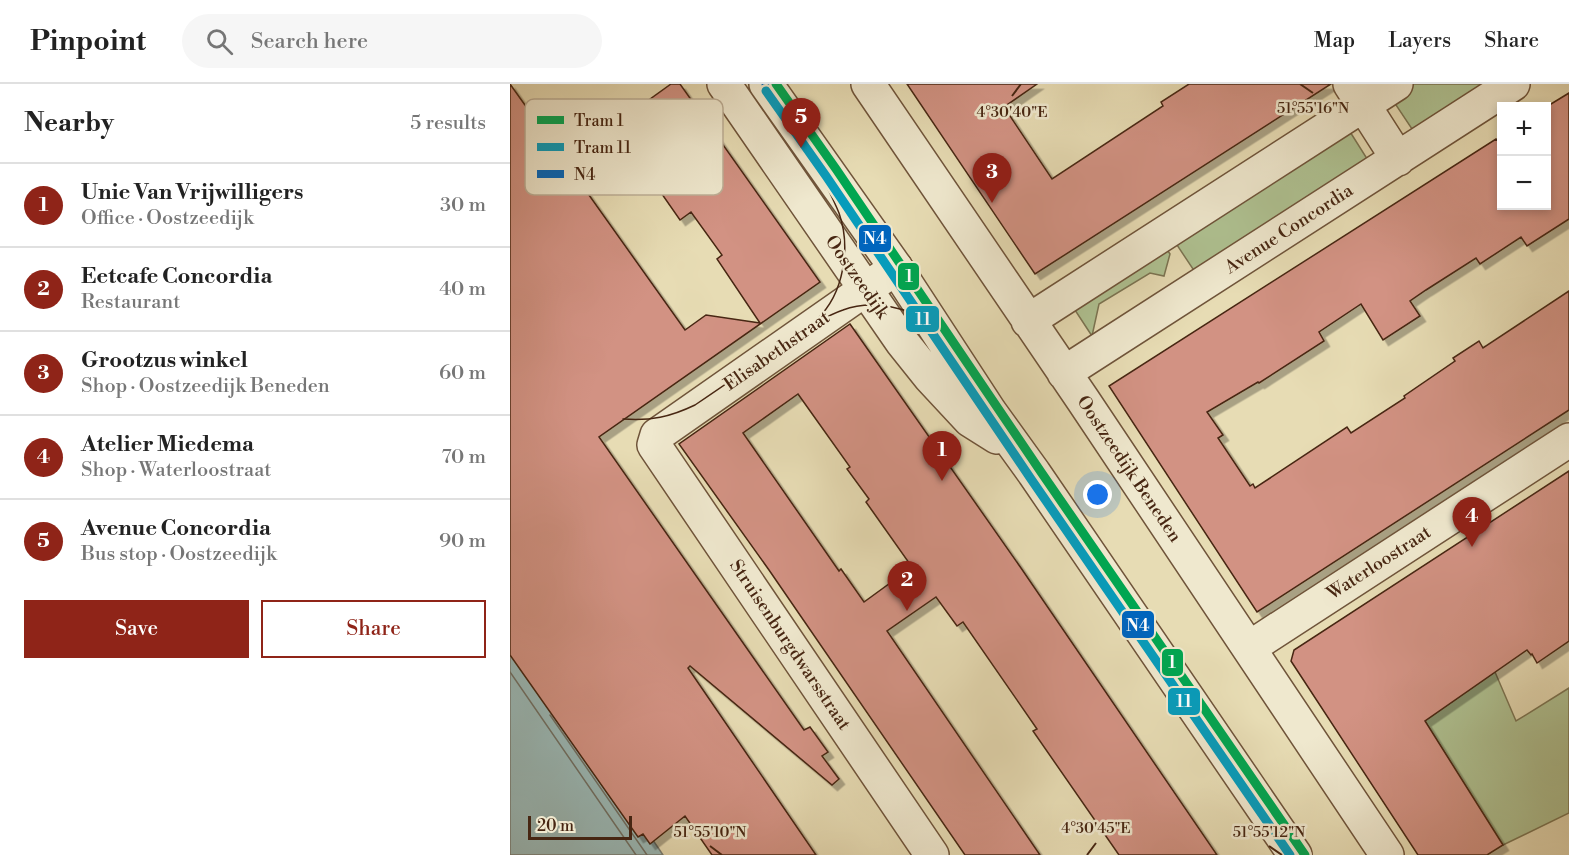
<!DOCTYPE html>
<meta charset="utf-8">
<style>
body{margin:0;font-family:"Libre Bodoni",serif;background:#f6f6f6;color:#222}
.controls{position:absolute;right:18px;top:18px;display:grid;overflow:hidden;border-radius:0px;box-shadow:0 3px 9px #0003}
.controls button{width:54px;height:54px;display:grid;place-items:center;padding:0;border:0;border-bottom:2px solid #e0e0e0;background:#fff;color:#222;font:30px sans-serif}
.scale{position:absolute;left:18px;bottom:15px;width:104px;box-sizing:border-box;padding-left:6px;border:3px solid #472612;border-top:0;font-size:16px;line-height:21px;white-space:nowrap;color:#472612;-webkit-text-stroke:4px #efe8ce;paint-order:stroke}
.you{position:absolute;left:588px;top:411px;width:21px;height:21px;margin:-15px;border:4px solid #fff;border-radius:50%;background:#1a73e8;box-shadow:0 0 0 9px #1a73e833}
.badge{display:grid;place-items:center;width:39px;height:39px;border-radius:50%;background:#8f2418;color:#fff;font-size:20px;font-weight:700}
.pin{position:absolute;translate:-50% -50px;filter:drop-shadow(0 2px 3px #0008)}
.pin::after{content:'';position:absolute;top:32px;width:21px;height:18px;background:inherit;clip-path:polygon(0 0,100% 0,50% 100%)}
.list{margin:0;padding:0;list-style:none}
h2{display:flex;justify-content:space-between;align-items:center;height:78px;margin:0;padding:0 24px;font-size:26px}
h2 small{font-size:20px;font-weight:400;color:#767676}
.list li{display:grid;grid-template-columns:39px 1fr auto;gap:18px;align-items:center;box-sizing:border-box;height:84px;padding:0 24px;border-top:2px solid #e0e0e0}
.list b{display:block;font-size:22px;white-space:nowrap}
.list p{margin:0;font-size:20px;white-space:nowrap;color:#767676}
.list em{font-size:20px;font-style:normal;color:#767676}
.actions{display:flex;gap:12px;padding:18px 24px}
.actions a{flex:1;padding:14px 0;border:2px solid #8f2418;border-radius:0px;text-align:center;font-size:21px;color:#8f2418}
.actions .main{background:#8f2418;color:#fff}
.icon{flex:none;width:33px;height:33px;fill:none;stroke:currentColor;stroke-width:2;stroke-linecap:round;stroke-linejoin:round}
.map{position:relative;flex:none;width:1059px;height:771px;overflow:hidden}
header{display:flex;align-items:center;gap:36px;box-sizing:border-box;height:84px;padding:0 30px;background:#fff;border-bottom:2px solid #e0e0e0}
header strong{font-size:28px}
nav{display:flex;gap:33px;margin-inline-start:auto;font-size:21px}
.search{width:420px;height:54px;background:#f6f6f6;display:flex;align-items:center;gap:15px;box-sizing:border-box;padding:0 21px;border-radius:33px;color:#767676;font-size:22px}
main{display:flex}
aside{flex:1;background:#fff}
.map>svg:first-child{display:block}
.green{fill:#afc292;stroke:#7b7452;stroke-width:1.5}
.water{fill:#9ab9b7;stroke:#797e75;stroke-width:1.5}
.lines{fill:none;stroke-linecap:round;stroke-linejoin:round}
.shore{stroke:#707064;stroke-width:1.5}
.building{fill:#d29283;stroke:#472612;stroke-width:1.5;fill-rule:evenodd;filter:url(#shadow)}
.minor-casing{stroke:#6f543a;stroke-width:36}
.tertiary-casing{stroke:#6f543a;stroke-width:36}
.minor{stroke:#efe8ce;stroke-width:33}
.tertiary{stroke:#efe8ce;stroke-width:33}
.tram{stroke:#472612;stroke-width:1.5}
.bus-1-casing{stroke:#efe8ce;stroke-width:14}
.bus-1{stroke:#0065bd;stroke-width:9}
.tram-1-casing{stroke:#efe8ce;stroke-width:14}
.tram-2-casing{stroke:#efe8ce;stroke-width:14}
.tram-1{stroke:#00a651;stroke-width:9}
.tram-2{stroke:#079cbb;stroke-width:9}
.ticks{fill:none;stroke:#472612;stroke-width:2}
.labels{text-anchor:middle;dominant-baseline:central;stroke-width:5;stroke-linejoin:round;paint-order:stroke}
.street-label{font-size:18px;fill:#472612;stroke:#efe8ce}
.key{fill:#efe8ce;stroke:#bdae96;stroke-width:1.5}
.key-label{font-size:16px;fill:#472612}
.ticks-label{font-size:15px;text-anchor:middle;fill:#472612;stroke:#efe8ce;stroke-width:5;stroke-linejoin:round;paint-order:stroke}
.line-badge{stroke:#efe8ce;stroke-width:2}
.badge-label{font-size:16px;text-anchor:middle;font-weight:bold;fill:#fff}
</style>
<header>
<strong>Pinpoint</strong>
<div class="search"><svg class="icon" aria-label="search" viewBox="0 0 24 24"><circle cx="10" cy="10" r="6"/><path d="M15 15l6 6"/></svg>Search here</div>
<nav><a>Map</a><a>Layers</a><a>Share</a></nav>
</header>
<main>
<aside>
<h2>Nearby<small>5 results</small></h2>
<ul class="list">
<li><span class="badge">1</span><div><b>Unie Van Vrijwilligers</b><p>Office · Oostzeedijk</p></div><em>30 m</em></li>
<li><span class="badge">2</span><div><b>Eetcafe Concordia</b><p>Restaurant</p></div><em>40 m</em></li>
<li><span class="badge">3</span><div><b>Grootzus winkel</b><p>Shop · Oostzeedijk Beneden</p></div><em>60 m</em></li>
<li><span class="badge">4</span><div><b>Atelier Miedema</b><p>Shop · Waterloostraat</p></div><em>70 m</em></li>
<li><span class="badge">5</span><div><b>Avenue Concordia</b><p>Bus stop · Oostzeedijk</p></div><em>90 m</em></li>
</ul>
<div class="actions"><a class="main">Save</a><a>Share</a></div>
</aside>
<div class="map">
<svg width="1059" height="771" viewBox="0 0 1059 771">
<defs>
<filter id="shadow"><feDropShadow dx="5.5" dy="5.5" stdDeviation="0" flood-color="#0004"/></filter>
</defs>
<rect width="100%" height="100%" fill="#e7dcb4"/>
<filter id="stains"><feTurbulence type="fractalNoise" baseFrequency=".00333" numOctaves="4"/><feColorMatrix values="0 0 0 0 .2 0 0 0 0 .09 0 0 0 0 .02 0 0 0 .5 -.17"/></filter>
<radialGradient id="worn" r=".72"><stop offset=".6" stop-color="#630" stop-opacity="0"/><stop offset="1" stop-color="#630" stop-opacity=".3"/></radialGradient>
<path class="green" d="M904,0H977L906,51L882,15Z
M837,43L861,81L687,191L663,155Z
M654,161L660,170L654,192L640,189L589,220L582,252L561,220Z
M985,588L1006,637L1059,604V729L993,761L915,637Z"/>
<path class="water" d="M0,548L149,765L153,771H0Z"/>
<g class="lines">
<path class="shore" d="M0,588L126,771
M40,631L137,771"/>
</g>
<path class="building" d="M0,0L175,246L196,231L250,239L207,175L212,171L181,128L170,136L147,103L155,98L111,36L161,0H170L310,198L89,353L294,646L300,643L318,668L312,672L329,695L322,701L180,582L178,584L306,771H202L175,732L140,760L133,750L128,753L0,571Z
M397,0H527L494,23L542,95L653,22L651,18L679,0H821L525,190Z
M1059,9V135L1017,162L1011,153L970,180L966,174L916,206L900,217L910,232L873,256L851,220L809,248L814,257L749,299L748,298L697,328L713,351L708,354L740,402L743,400L745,404L837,343L841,349L895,314L894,312L945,277L943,274L969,257L973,264L1059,207V326L747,528L599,302L986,55L987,56L992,53V122H1036V23Z
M340,240L511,484L707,771H609L523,647L527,645L453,538L447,542L426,513L377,547L530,771H455L259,486L169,360ZM288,310L340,383L337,385L359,415L356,418L402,483L354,518L331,485L329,487L233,349Z
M1059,387V557L1027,579L1022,570L1021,571L1017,566L915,637L993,761L977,771H908L781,577L784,566Z"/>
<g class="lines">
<g class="minor-casing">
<path id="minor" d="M358,0L573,316L877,771
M840,0L888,75
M386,184L147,351L144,361L422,771
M518,237L886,0
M554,289L1003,0
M739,564L1059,356"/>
</g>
<g class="tertiary-casing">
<path id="tertiary" d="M214,0L392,258L420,293L460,336L487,353
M256,0L386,184L480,328L524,389L785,771"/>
</g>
<use href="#minor" class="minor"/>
<use href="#tertiary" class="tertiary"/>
<path class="tram" d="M307,235C334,210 341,163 329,129C325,119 320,109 315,99
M113,335C141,337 160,333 185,321C213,302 241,283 269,263C290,250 310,234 333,226C362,215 400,223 425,242C436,250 444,261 453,272"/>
<g class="bus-1-casing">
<path id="bus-1" d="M256,0L386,184L480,328L524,389L785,771"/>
</g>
<use href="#bus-1" class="bus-1"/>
<g class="tram-1-casing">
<path id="tram-1" d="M266,0L326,85L531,388L795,771"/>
</g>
<g class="tram-2-casing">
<path id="tram-2" d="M256,7L316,92L521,395L780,771"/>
</g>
<use href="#tram-1" class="tram-1"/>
<use href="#tram-2" class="tram-2"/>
</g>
<path class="ticks" d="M790,0L803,9M502,12L511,0M200,762L212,771M759,762L772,771M577,771L586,759"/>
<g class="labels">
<g class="street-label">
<text transform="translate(779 145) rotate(-33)">Avenue Concordia</text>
<text transform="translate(347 193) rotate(55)">Oostzeedijk</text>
<text transform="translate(267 267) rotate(-35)">Elisabethstraat</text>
<text transform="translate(619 385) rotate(56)">Oostzeedijk Beneden</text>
<text transform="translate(869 479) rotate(-33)">Waterloostraat</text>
<text transform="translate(280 561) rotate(56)">Struisenburgdwarsstraat</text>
</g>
</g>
<rect x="15" y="15" width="198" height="96" rx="9" class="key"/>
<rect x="27" y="32" width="27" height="8" fill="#00a651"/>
<rect x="27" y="59" width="27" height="8" fill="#079cbb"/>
<rect x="27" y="86" width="27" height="8" fill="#0065bd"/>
<g class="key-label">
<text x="64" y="42">Tram 1</text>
<text x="64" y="69">Tram 11</text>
<text x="64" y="96">N4</text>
</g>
<g class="ticks-label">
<text x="803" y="29">51°55'16"N</text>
<text x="502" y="33">4°30'40"E</text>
<text x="586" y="749">4°30'45"E</text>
<text x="200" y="753">51°55'10"N</text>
<text x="759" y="753">51°55'12"N</text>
</g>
<g class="line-badge">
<rect x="348" y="140" width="34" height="29" rx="6" fill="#0065bd"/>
<rect x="387" y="178" width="23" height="29" rx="6" fill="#00a651"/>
<rect x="395" y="221" width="35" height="28" rx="6" fill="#079cbb"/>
<rect x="611" y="526" width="34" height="29" rx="6" fill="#0065bd"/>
<rect x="651" y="564" width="23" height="29" rx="6" fill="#00a651"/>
<rect x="657" y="603" width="34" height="29" rx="6" fill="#079cbb"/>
</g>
<g class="badge-label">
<text x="365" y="160">N4</text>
<text x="399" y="198">1</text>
<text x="413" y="241">11</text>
<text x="628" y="547">N4</text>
<text x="662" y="584">1</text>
<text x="674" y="623">11</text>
</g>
<rect width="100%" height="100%" filter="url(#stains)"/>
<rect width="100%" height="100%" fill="url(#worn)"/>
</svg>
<div class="controls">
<button>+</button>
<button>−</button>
</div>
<div class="scale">20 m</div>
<div class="you"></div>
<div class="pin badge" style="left:432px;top:397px">1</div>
<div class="pin badge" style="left:397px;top:527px">2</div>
<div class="pin badge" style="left:482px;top:119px">3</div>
<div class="pin badge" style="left:962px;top:463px">4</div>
<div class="pin badge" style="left:291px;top:64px">5</div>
</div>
</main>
